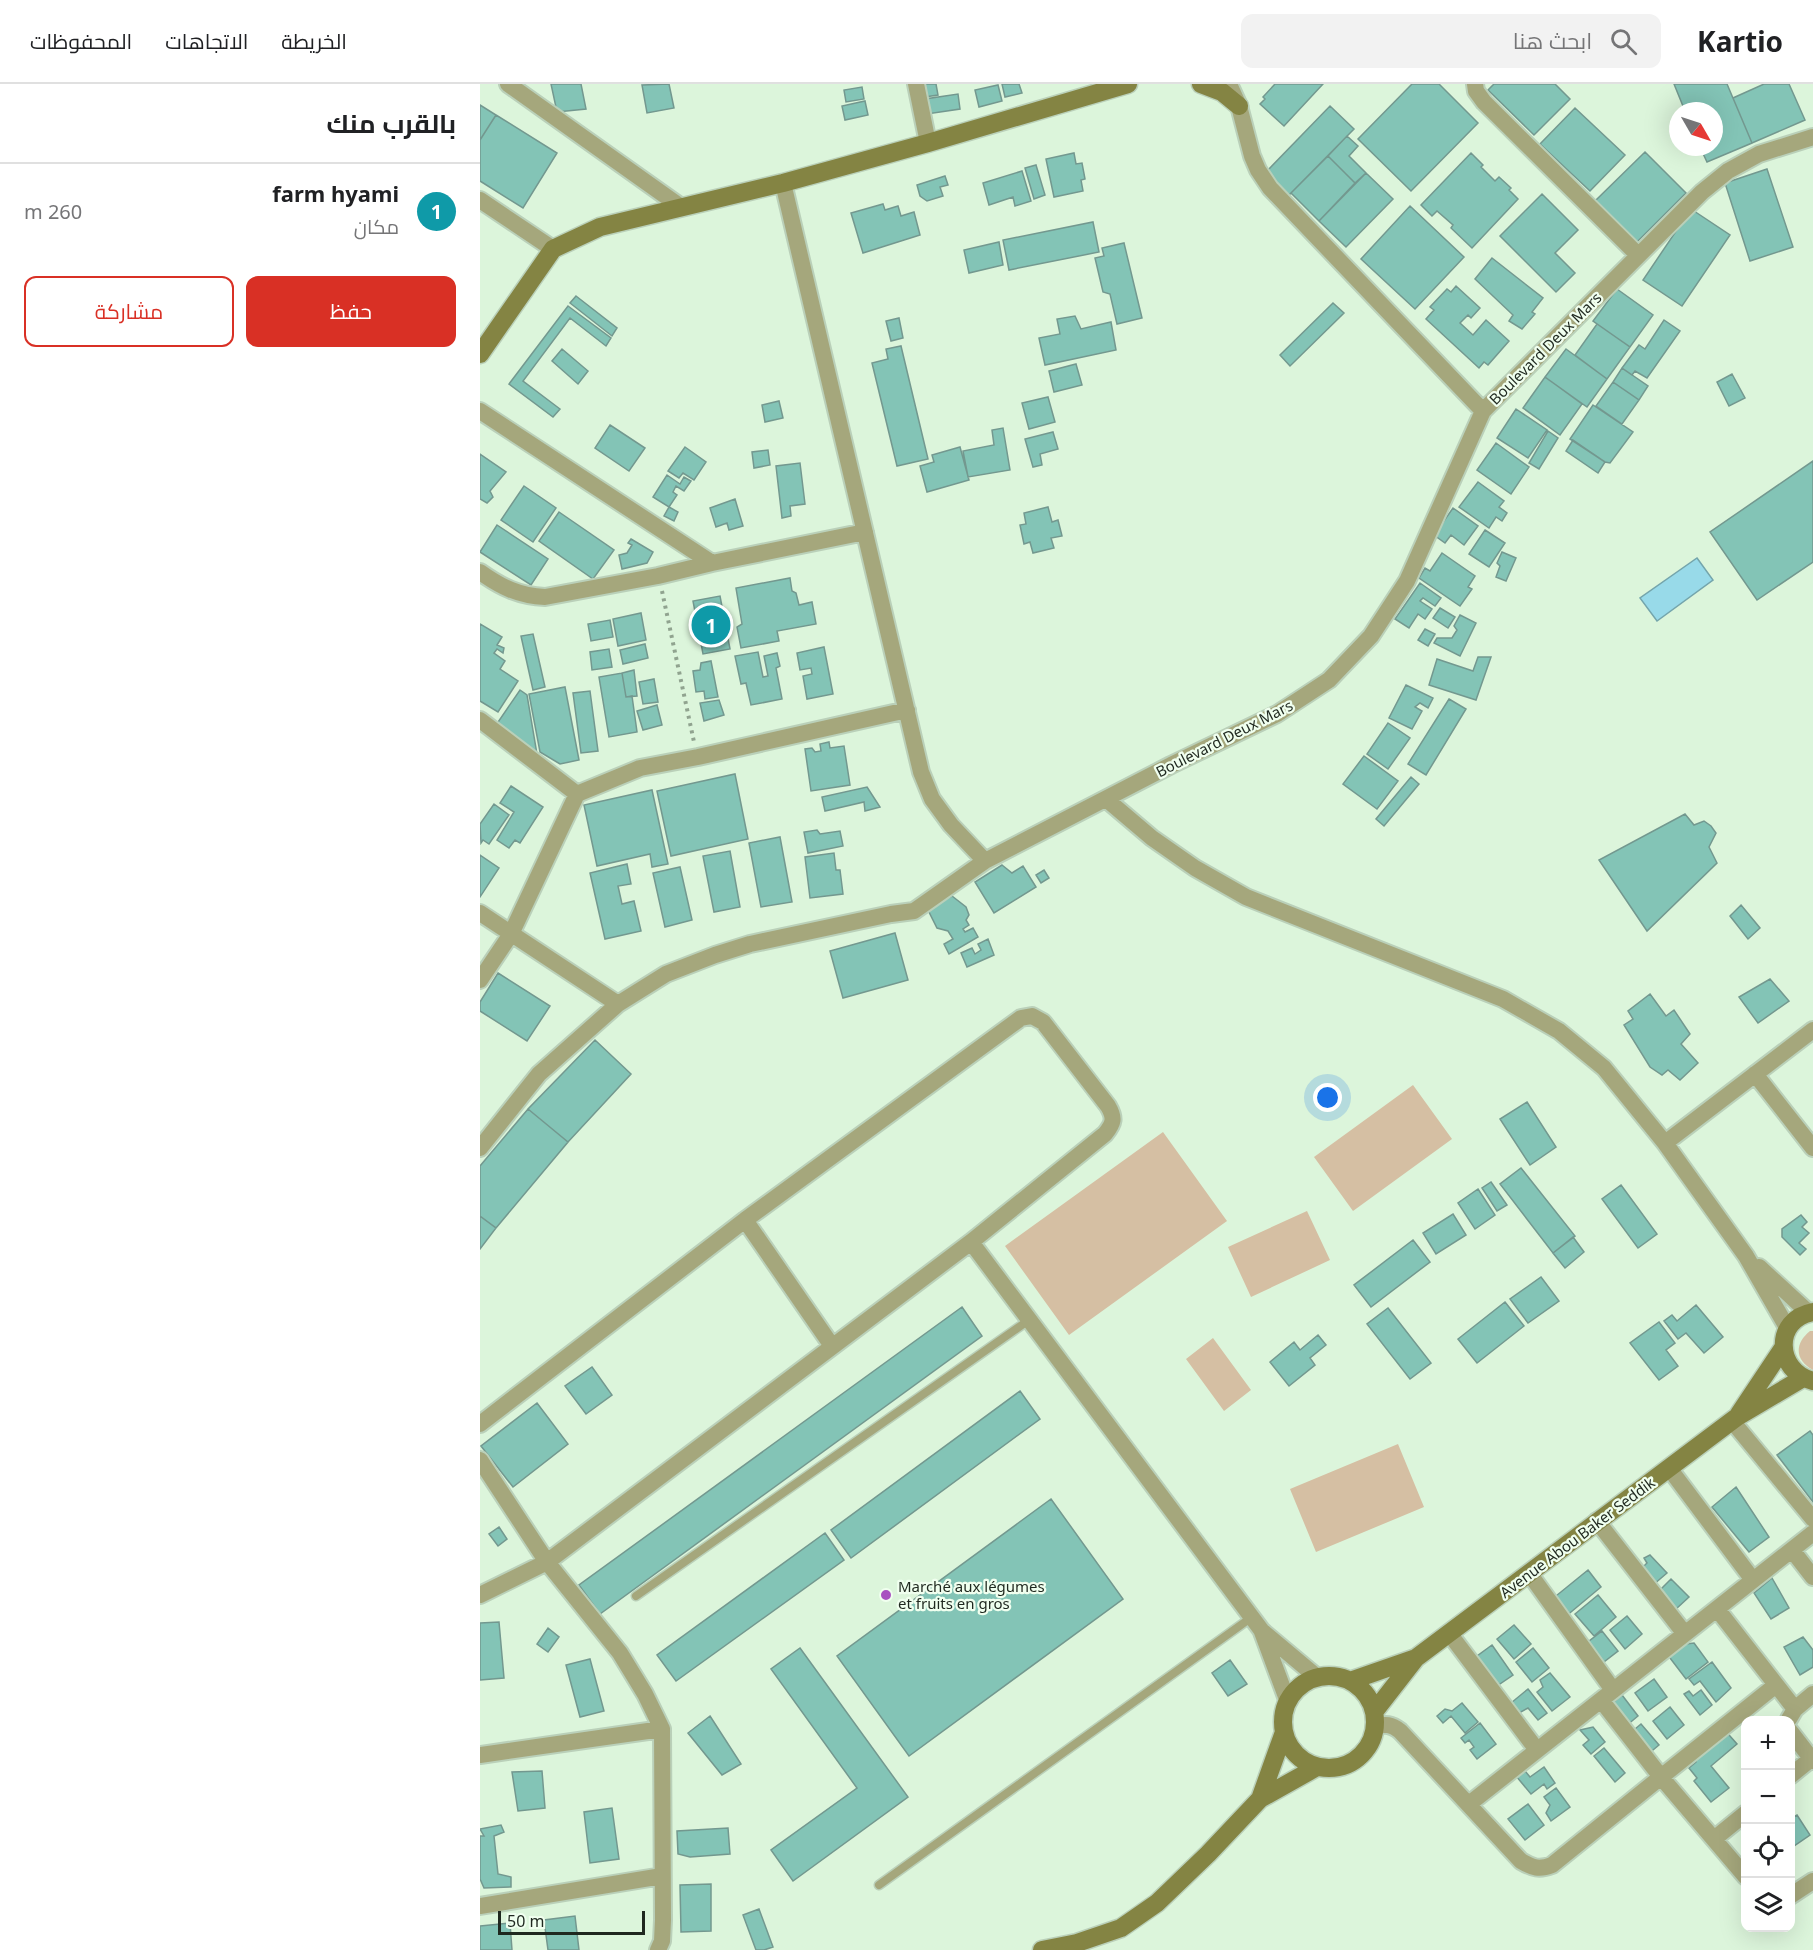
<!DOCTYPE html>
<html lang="ar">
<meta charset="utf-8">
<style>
body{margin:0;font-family:"Noto Sans",Cairo,sans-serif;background:#f2f2f2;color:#202124;direction:rtl}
.controls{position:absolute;right:18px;bottom:18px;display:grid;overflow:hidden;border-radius:12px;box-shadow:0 6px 24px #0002}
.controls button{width:54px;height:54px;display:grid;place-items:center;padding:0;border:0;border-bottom:2px solid #e0e0e0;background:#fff;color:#202124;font:30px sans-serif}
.compass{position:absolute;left:1189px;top:18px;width:54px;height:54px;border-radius:50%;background:#fff;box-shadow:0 6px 24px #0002;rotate:129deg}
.scale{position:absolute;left:18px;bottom:15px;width:147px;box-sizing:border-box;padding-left:6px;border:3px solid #1f281f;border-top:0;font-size:16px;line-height:21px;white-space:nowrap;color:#1f281f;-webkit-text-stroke:4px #f0ffef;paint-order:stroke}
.you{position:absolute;left:848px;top:1014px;width:21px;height:21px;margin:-15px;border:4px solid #fff;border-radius:50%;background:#1a73e8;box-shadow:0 0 0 9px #1a73e833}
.badge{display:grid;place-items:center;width:39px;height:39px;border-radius:50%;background:#d93025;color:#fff;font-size:20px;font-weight:700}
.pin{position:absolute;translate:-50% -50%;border:3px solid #fff;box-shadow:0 2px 6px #0006}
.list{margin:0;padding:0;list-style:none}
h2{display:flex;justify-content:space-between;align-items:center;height:78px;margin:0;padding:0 24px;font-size:26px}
h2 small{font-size:20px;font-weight:400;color:#757577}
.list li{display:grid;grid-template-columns:39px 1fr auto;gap:18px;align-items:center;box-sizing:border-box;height:96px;padding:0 24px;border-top:2px solid #e0e0e0}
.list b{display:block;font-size:22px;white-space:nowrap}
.list p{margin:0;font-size:20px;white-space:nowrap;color:#757577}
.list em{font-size:20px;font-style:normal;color:#757577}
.actions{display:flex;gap:12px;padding:18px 24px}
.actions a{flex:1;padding:14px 0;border:2px solid #d93025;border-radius:12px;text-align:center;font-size:21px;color:#d93025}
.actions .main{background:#d93025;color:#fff}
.icon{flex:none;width:33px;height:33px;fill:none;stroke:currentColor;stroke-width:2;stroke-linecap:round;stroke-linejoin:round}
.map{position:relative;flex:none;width:1333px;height:1866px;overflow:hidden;direction:ltr}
header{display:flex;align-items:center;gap:36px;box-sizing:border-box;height:84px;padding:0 30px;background:#fff;border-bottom:2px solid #e0e0e0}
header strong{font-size:28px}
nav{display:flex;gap:33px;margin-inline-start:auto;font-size:21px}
.search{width:420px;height:54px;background:#f2f2f2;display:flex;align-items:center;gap:15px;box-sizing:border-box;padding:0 21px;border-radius:12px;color:#757577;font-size:22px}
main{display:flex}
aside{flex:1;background:#fff}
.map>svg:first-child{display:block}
.green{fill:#d5bfa3}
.water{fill:#98dae9;stroke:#74a5ac;stroke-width:1.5}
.building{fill:#83c4b6;stroke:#73988f;stroke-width:1.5}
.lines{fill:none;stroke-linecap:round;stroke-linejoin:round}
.lane-casing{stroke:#bad0b9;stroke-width:11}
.street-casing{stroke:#bad0b9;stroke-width:20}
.secondary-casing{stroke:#bad0b9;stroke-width:21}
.path{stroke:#90a38f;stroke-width:4;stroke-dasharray:3 4.5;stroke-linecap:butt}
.lane{stroke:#a5a77c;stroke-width:8}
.street{stroke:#a5a77c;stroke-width:16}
.secondary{stroke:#848443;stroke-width:18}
.poi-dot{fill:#a852c0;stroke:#f0ffef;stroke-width:2}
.labels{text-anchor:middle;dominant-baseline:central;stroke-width:4.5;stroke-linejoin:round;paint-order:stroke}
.street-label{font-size:15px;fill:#1f281f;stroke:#f0ffef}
.poi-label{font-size:15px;fill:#1f281f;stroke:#f0ffef;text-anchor:start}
</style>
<header>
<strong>Kartio</strong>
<div class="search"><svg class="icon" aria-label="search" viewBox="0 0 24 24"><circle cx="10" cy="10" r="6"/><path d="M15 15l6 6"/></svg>ابحث هنا</div>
<nav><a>الخريطة</a><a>الاتجاهات</a><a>المحفوظات</a></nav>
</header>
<main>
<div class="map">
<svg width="1333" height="1866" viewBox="0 0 1333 1866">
<rect width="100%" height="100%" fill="#dcf5db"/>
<path class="green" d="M933,1001L972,1055L873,1127L834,1073Z
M683,1048L747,1137L589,1251L525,1162Z
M827,1127L850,1176L771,1213L748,1163Z
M1330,1247H1333V1286C1315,1276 1314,1260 1330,1247Z
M733,1254L771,1306L744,1327L706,1275Z
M918,1360L944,1423L836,1468L810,1405Z"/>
<path class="water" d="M1217,474L1233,496L1177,537L1160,514Z"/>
<path class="building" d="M71,0H101L106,25L77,28Z
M189,0L194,24L167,29L162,1Z
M435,0H456L458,11L438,14Z
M522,0H539L542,9L525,13Z
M795,0H843L804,42L780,20L785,15L783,13Z
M932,0H959L998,39L931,107L878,55Z
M1014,0H1075L1090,15L1054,51L1008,6Z
M1194,0H1247L1272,59L1227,78L1220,63H1234V27H1205Z
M1284,0H1309L1325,36L1272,59L1253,14Z
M518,1L522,17L499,23L495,6Z
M382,3L384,15L366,18L364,6Z
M478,10L480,25L447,30L445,15Z
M385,17L388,31L365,36L362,22Z
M0,21L16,31L0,56Z
M850,22L874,45L809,111L786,88Z
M1095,24L1145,71L1110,107L1060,60Z
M16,31L77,69L43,124L0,97V56Z
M867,52L878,62L869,72L886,89L875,99L848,72Z
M1165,68L1206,109L1156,159L1115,117Z
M594,69L596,80L602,79L605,95L601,96L603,107L574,113L566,75Z
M991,69L1003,81L1001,83L1015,97L1019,93L1031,104L1029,106L1038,115L992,164L971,144L973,141L957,127L952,132L941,121Z
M848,72L875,99L839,137L811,109Z
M556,81L565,111L554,115L545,84Z
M1287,85L1313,163L1270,177L1245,99Z
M542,87L551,117L535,122L533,113L509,121L503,99Z
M886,89L913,115L866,163L839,137Z
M465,92L468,101L460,103L463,112L447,117L440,112L437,101Z
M1062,110L1098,146L1075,169L1095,189L1076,208L1020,152Z
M403,120L405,126L418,122L421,132L434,128L440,151L383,169L371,129Z
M930,122L984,173L935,225L881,175Z
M1211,125L1250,151L1202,222L1163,196Z
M613,138L619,168L529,186L523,156Z
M519,158L523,181L489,189L484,166Z
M644,159L662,234L637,240L630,210L623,208L615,174L624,172L622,164Z
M1012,174L1063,214L1052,228L1055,230L1042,245L1029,237L1033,231L995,195Z
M976,202L1000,224L991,234L988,231L980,239L993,251L1006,236L1029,257L1008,281L1004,278L999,284L946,235L954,226L950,223L967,205L971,208Z
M1137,205L1173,231L1150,263L1113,237Z
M96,212L137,244L132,252L90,219Z
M853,219L864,229L810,282L800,271Z
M88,222L131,254L126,262L90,234L43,297L80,325L73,333L29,300Z
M595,232L601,245L631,238L636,266L565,281L559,254L580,250L577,235Z
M419,234L423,254L411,257L406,237Z
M1184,236L1200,247L1167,294L1155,287L1152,291L1142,284L1159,261L1165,265Z
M1117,240L1150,263L1127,295L1095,271Z
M421,262L448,375L417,382L392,279L408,275L406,265Z
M82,265L108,287L98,300L72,277Z
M1086,265L1127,295L1107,323L1065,293Z
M596,280L602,301L574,308L569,287Z
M1142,284L1168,302L1159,316L1133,298Z
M1252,290L1265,314L1249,322L1237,298Z
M1065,293L1102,320L1080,351L1043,324Z
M1133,298L1159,316L1142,340L1116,322Z
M568,313L575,338L549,345L542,319Z
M299,317L303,334L285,338L282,321Z
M1113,321L1153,348L1130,379L1125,378L1090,355Z
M1036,325L1067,346L1048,374L1017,354Z
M130,341L165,364L149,387L115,364Z
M523,344L530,386L488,393L483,367L514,361L512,346Z
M1068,347L1078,354L1059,385L1049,379Z
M573,348L578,365L560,370L562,381L553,383L545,355Z
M1093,356L1125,378L1118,389L1086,367Z
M1016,359L1049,383L1031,410L997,386Z
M205,363L226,378L214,396L203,389L199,394L188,387Z
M480,363L489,396L447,408L440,382L454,378L452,371Z
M288,366L290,381L274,384L272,368Z
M0,370L26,388L10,407L13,413L7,419L0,415Z
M1333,377V478L1277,516L1230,448Z
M320,379L325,420L310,422L311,432L302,434L296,382Z
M187,391L200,400L204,393L211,397L204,407L196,402L193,408L197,411L189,423L173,413Z
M998,398L1024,417L1019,423L1027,429L1022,437L1016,433L1009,444L979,423Z
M44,402L76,424L53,458L21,436Z
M255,415L263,442L249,446L247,439L236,443L230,424Z
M189,423L198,428L194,437L184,432Z
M568,423L572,438L578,436L582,452L571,454L574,464L553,469L550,458L544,460L540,441L546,440L544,429Z
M973,424L998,442L984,461L971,451L965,459L954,451Z
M79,428L134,466L113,495L59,457Z
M17,441L68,475L51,501L0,468Z
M1005,446L1025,459L1009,483L989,470Z
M151,455L173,468L167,479L142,485L139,471L147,469L152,461L148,459Z
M1022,468L1036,474L1026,497L1016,493L1020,482L1017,479Z
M962,469L995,492L988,503L992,505L980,522L939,494L945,484L950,487Z
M310,494L312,507L316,509L319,521L332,518L336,540L297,547L299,557L261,564L257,543L262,540L256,504Z
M940,499L961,514L955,522L943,514L940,517L952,525L945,535L938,530L929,544L915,535Z
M240,512L250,565L223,570L213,517Z
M960,524L975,533L968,544L953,534Z
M161,529L166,556L138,562L133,535Z
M980,531L996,539L980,572L954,559L957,554H972L977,546L974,542Z
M130,536L133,553L111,557L108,540Z
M0,540L22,553L17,561L24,564L23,569L17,565L14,569L25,577L20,585L38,597L18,628L0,617Z
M945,545L955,550L948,562L938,556Z
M53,550L65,603L53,606L41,552Z
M165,560L168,574L143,580L140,566Z
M344,563L353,610L327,615L323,592L332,590L331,584L320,586L317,569Z
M129,565L132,583L112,586L110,568Z
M278,568L283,593L288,592L284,572L297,569L300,582L296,584L302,615L271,621L266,599L261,600L255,572Z
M998,573H1011L996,616L949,601L957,575L993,587Z
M231,577L238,613L225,615L224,607L216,608L213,587L220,586L221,579Z
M154,586L157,612L146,613L142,589Z
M142,589L146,613L152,612L157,648L129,653L119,593Z
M174,595L178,618L163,620L159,598Z
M926,601L953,614L948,624L940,619L935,623L942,627L932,645L909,634Z
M85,603L99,676L80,680L60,668L49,610Z
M40,606L47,611L57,670L16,641Z
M110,607L118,667L101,669L93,609Z
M969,615L986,625L946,691L928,680Z
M239,616L244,631L224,637L220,619Z
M177,621L182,641L163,646L157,627Z
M908,639L930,654L908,685L887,670Z
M349,658L350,664L364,662L370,701L331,707L325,665L332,664L335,668L341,667L340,660Z
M884,672L918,697L897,725L863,700Z
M255,690L268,755L191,772L177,707Z
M931,693L939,700L904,742L896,735Z
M31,702L63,723L40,759L35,756L29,764L17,756L34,728L20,719Z
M387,703L400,723L385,727L384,718L345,727L342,713Z
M172,706L188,780L172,783L170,770L117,782L104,721Z
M14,720L29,731L9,760L3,756L1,759L0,740Z
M1205,730L1214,741L1224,737L1231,742L1236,749L1229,763L1237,779L1167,847L1119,776Z
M337,746L340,750L360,747L363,762L328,769L324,748Z
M300,753L312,818L281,823L269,759Z
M250,767L260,823L234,828L223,772Z
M354,769L356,786H360L363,810L330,814L325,773Z
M0,771L19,784L0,813Z
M147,780L151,800L138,802L142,820L154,817L161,847L125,855L110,789Z
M522,781L532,789L543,782L556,803L514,829L495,798Z
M200,783L212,836L185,843L173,789Z
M564,786L569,794L561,799L556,791Z
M472,812L486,823L489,831L486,836L489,841L483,845L485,848L493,844L498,853L469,870L464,860L473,855L468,847L457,844L447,824Z
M1261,821L1280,844L1268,855L1250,832Z
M415,849L428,896L363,914L350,867Z
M508,855L514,871L487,883L481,869L492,864L495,870L501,866L498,860Z
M18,889L70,922L47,957L0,927V918Z
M1290,895L1309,917L1278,939L1259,913Z
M1170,910L1186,932L1194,926L1210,950L1201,960L1218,979L1200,996L1188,986L1182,991L1170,983L1144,941L1153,935L1148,927Z
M115,956L151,990L88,1058L48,1025Z
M1047,1018L1076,1063L1050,1081L1020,1035Z
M48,1025L88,1058L16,1144L0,1132V1082Z
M1041,1084L1095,1152L1073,1169L1020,1100Z
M1011,1098L1027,1121L1017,1127L1002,1104Z
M1141,1101L1177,1150L1158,1164L1122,1115Z
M998,1105L1015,1131L995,1145L978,1119Z
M973,1130L986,1151L956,1170L943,1149Z
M1321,1131L1327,1138L1322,1143L1329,1149L1319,1159L1326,1165L1320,1171L1302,1153V1145Z
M0,1132L16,1144L0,1165Z
M1093,1153L1104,1168L1085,1184L1073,1169Z
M933,1156L950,1178L891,1223L874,1201Z
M1061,1193L1079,1217L1048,1239L1030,1215Z
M1025,1218L1044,1242L997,1279L978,1255Z
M1216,1221L1243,1253L1224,1269L1206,1249L1198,1255L1184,1237L1192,1231L1197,1237Z
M482,1223L502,1252L120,1530L99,1501Z
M908,1224L951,1279L930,1295L887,1240Z
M1179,1238L1195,1259L1186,1266L1198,1282L1179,1296L1150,1259Z
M838,1251L846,1261L830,1274L835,1281L809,1302L790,1278L814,1258L820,1266Z
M112,1283L132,1311L106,1330L85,1302Z
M540,1307L560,1335L371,1474L351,1446Z
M57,1319L88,1360L33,1403L1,1362Z
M1330,1347L1333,1351V1418L1297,1371Z
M1256,1403L1289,1453L1269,1468L1232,1423Z
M571,1415L643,1515L429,1672L357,1572Z
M19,1443L27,1455L18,1462L9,1450Z
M345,1449L364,1476L196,1597L177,1571Z
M1170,1471L1187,1489L1173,1501L1160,1486L1167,1479L1164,1474Z
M1108,1486L1121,1503L1085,1533L1071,1516Z
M1292,1494L1309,1524L1291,1535L1274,1509Z
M1191,1495L1209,1513L1196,1525L1178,1508Z
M1118,1511L1136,1533L1114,1552L1095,1530Z
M1147,1532L1162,1550L1145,1565L1130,1546Z
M19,1538L24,1594L0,1596V1539Z
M1034,1541L1051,1560L1034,1575L1017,1555Z
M68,1544L79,1553L68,1568L57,1560Z
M1122,1547L1138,1567L1120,1581L1104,1561Z
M1323,1553L1333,1566V1583L1320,1591L1304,1563Z
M1214,1559L1228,1578L1206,1595L1187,1570L1198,1561Z
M1012,1561L1033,1591L1014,1604L993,1575Z
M320,1564L428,1713L313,1797L291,1766L377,1704L291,1585Z
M1053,1564L1069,1584L1052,1598L1036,1578Z
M110,1575L124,1627L100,1633L86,1581Z
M750,1576L767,1600L748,1612L732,1589Z
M1232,1578L1251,1604L1236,1618L1220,1597L1214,1601L1209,1595Z
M1070,1589L1090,1613L1072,1627L1057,1608L1063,1603L1060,1596Z
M1174,1595L1187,1613L1168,1627L1155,1609Z
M1048,1605L1067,1629L1058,1636L1048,1624L1039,1629L1031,1619Z
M1221,1606L1232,1621L1220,1631L1204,1610L1209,1607L1213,1612Z
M1142,1611L1158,1632L1146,1642L1130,1621Z
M982,1619L998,1638L985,1649L971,1632L963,1639L957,1632L965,1625L972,1627Z
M1190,1623L1204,1641L1187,1655L1173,1637Z
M230,1632L261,1680L242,1691L208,1649Z
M1000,1639L1016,1660L997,1675L990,1666L994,1663L989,1656L985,1659L981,1654Z
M1161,1640L1179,1661L1167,1671L1149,1650Z
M1113,1643L1125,1658L1111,1670L1103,1661L1109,1656L1100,1646Z
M1242,1643L1257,1660L1231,1682L1249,1704L1231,1718L1214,1697L1217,1694L1209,1684L1216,1678L1213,1667Z
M1124,1664L1145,1689L1135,1698L1114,1672Z
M1064,1683L1075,1699L1067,1705L1064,1700L1051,1710L1036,1692L1045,1687L1050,1693Z
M62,1687L65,1724L38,1727L32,1688Z
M1076,1704L1090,1723L1071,1737L1066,1729L1070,1721L1064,1713Z
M1048,1720L1064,1741L1045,1756L1028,1735Z
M132,1724L139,1775L110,1779L104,1728Z
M1317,1731L1330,1751L1311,1764L1310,1735Z
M21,1741L24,1748L14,1752L18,1790L31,1793V1803L4,1804L0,1795V1752H4L0,1745Z
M248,1744L250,1770L210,1773L198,1770L197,1747Z
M231,1800V1847L201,1848L200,1801Z
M279,1825L293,1863L284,1866H276L263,1831Z
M95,1832L99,1866H68L64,1836Z
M30,1839L32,1866H0V1842Z"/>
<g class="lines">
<g class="lane-casing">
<path id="lane" d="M156,1512L549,1236
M399,1801L772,1533"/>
</g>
<g class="street-casing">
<path id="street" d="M28,0L201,123
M436,0L448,59
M749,0L759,22L772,72L778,86L790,104L1003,327
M995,0L996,7L1004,18L1157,170
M303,99L441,688L452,715L471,741L505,777
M0,116L73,165
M0,327L232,479L385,448
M0,488C21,503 39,512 65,513L178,492L232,479
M0,636L97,710L160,684L218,673L427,626
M626,715L672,754L715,784L766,813L1023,915L1079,947L1124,984L1185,1059L1266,1172L1308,1245
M0,829L138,920
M0,896L31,850L97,710
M1275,990L1333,1064
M1185,1059L1333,946
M0,1064L59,990L138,920L186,890L235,871L270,860L411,830L434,827L505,777L691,681L797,630L849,596L891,552L927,497L1003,327L1222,108L1248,87L1279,70L1333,53
M265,1136L352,1262
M491,1158L782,1547L838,1594
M1279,1183L1329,1229
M1252,1337L1333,1435
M0,1340L265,1136L541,934L552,932L563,938L628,1022C635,1034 634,1039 625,1050L491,1158L67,1478L0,1511
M0,1376L67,1478L140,1569L165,1610L182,1645L183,1836L182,1857L178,1866
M1189,1384L1273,1496
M1117,1437L1205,1550
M1312,1466L1333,1493
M1049,1489L1133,1606
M1237,1525L1315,1625
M782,1548L808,1618
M969,1549L1057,1666
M1121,1616L1181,1693L1296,1601
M1309,1635L1315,1625L1333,1610
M895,1642C906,1640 911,1640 920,1647L1041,1777C1053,1784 1059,1786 1072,1781L1181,1693L1266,1793
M1310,1647L1333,1677
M0,1671L182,1645
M1310,1692L1331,1675
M989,1720L1333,1449
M1234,1755L1266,1729
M1310,1812L1333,1797
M0,1822L182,1792"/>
</g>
<g class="secondary-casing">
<path id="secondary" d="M721,0L742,8L759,22
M0,270L73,165L120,143L303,99L448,59L648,0
M1333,1228C1293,1235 1295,1287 1333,1297
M1259,1330L1303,1264
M803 1638a46 46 0 1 1 92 0a46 46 0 1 1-92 0Z
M870,1597L936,1574
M894,1628L936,1574L1257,1333L1323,1294
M780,1715L804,1648
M562,1866L597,1859L641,1844L677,1819L728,1770L780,1715L837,1683"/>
</g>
<path class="path" d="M182,507L214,658"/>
<use href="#lane" class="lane"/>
<use href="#street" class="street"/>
<use href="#secondary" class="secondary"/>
</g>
<circle class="poi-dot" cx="406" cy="1511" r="6"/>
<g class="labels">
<g class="street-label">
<text transform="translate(1065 264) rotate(-45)">Boulevard Deux Mars</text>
<text transform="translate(744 654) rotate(-27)">Boulevard Deux Mars</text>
<text transform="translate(1097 1453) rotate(-37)">Avenue Abou Baker Seddik</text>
</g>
<g class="poi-label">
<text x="418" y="1502">Marché aux légumes<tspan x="418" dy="17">et fruits en gros</tspan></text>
</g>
</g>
</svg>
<div class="controls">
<button>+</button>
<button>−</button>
<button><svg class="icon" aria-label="locate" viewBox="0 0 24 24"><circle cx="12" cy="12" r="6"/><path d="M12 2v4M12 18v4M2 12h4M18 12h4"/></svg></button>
<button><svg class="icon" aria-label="layers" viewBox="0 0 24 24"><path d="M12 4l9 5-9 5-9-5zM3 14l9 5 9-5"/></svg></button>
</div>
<svg class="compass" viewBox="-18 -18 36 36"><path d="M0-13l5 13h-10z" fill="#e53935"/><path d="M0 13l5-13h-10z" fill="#757577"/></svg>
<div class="scale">50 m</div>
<div class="you"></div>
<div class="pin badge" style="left:231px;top:541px;background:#0f9aa8">1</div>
</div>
<aside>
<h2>بالقرب منك<small></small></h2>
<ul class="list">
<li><span class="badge" style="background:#0f9aa8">1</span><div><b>farm hyami</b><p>مكان</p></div><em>260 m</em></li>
</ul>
<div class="actions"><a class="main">حفظ</a><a>مشاركة</a></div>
</aside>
</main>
